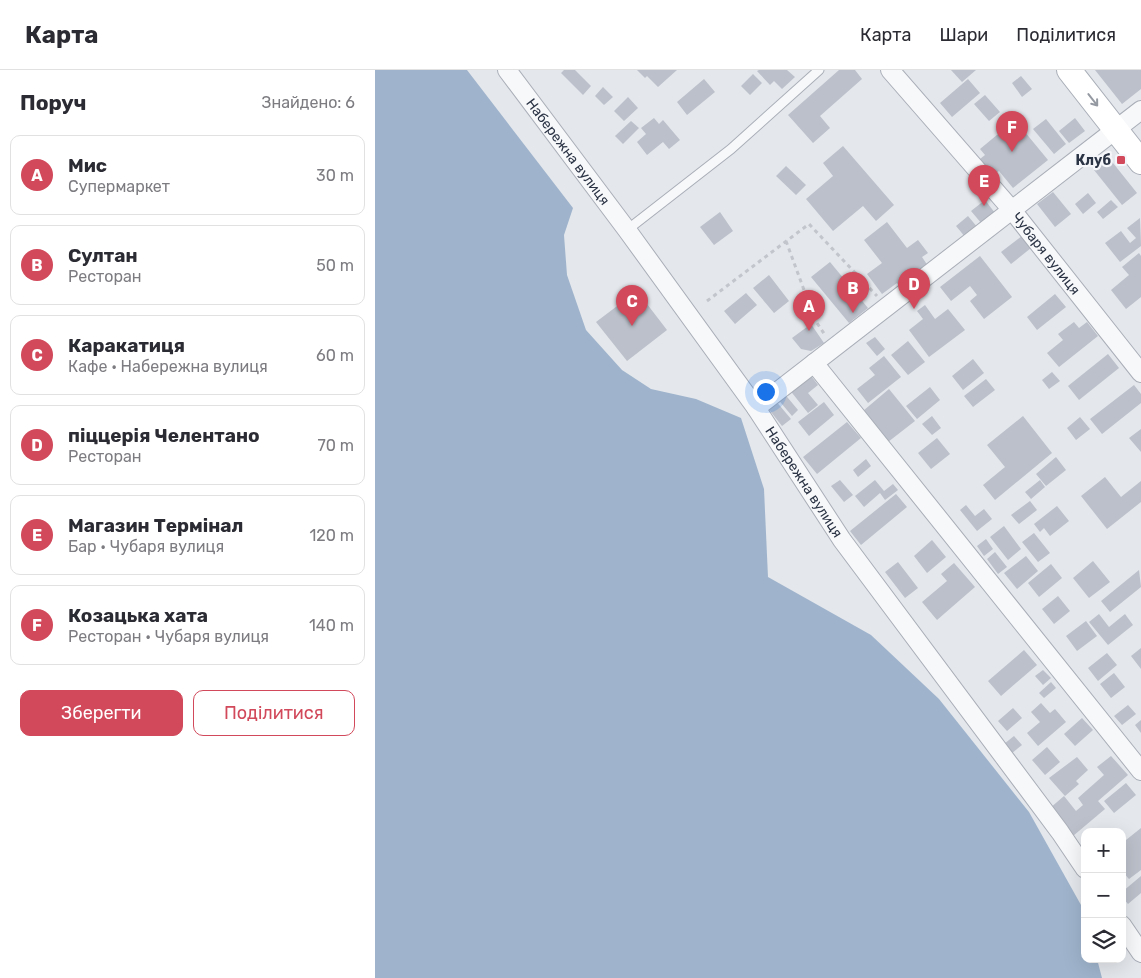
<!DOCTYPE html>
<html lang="uk">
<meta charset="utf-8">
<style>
body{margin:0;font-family:Rubik,sans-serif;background:#f7f7f7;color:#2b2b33}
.controls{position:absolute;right:15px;bottom:15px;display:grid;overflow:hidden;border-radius:10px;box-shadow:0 5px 20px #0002}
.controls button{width:45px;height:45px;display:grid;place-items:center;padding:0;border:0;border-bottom:1px solid #e1e1e2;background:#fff;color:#2b2b33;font:25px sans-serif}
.you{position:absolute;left:390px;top:321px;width:18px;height:18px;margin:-12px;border:4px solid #fff;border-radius:50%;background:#1a73e8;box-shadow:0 0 0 8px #1a73e833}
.badge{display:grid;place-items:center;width:32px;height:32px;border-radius:50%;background:#d1495b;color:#fff;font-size:16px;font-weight:700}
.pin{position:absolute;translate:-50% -41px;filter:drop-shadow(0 1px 2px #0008)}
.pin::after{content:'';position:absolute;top:26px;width:18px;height:15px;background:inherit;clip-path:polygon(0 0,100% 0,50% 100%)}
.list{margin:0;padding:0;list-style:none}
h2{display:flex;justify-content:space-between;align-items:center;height:65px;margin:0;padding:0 20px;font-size:21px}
h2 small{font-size:16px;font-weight:400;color:#7c7c81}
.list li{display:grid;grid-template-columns:32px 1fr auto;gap:15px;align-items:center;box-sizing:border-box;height:80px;margin:0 10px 10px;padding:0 10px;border:1px solid #e1e1e2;border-radius:10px}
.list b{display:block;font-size:19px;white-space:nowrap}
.list p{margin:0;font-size:16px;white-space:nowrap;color:#7c7c81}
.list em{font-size:16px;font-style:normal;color:#7c7c81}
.actions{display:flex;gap:10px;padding:15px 20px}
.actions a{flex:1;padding:11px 0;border:1px solid #d1495b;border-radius:10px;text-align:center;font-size:18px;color:#d1495b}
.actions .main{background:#d1495b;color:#fff}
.icon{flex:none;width:28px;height:28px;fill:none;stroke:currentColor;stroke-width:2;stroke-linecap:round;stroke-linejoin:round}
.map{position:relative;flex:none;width:766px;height:908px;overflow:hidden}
header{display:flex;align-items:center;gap:30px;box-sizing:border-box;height:70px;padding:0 25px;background:#fff;border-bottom:1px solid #e1e1e2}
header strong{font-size:24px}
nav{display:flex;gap:28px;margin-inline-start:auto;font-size:18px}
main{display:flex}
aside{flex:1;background:#fff}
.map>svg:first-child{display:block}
.water{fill:#9fb4cc}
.building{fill:#bbc0ca}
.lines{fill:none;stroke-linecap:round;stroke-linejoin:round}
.service-casing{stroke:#a9aeb7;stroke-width:11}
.minor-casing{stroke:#a9aeb7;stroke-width:20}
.secondary-casing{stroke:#a9aeb7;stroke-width:26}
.path{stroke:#c2c5cb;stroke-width:3;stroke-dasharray:4 4;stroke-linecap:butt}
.service{stroke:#f7f8fa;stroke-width:9}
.minor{stroke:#f7f8fa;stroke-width:18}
.secondary{stroke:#fff;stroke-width:24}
.oneway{stroke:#959aa2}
.poi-dot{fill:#d1495b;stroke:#f4f6f9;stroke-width:2}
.labels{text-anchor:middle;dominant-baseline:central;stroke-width:4.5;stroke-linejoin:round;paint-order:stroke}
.street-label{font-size:14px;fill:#2b3445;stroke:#f4f6f9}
.poi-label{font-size:14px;font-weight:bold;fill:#2b3445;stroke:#f4f6f9;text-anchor:end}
</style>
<header>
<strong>Карта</strong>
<nav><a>Карта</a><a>Шари</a><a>Поділитися</a></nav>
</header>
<main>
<aside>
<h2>Поруч<small>Знайдено: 6</small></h2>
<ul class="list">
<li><span class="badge">A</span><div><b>Мис</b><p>Супермаркет</p></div><em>30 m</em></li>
<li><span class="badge">B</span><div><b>Султан</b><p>Ресторан</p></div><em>50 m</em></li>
<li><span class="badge">C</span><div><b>Каракатиця</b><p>Кафе · Набережна вулиця</p></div><em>60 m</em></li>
<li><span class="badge">D</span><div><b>піццерія Челентано</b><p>Ресторан</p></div><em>70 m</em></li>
<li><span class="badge">E</span><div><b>Магазин Термінал</b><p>Бар · Чубаря вулиця</p></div><em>120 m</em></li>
<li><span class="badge">F</span><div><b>Козацька хата</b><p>Ресторан · Чубаря вулиця</p></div><em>140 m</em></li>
</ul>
<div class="actions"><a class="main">Зберегти</a><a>Поділитися</a></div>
</aside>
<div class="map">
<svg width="766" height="908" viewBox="0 0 766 908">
<rect width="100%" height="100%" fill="#e4e7ec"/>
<path class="water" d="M0,0H92L198,138L189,165L192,205L211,260L247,300L276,319L321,329L366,348L389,419L393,507L496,565L564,629L654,742L706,835L710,848V889H722L727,908H0Z"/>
<path class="building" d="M189,0H200L216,16L208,25L186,3Z
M262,0H302L283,17L272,6L270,8Z
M384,0H412L420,7L407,19L399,11L395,15L382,1Z
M464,0H480L487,9L445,46L455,58L438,73L413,45Z
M576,0H601L587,12Z
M720,0H766V19L747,34Z
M378,4L387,13L375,25L366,16Z
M646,6L657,19L647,27L637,13Z
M329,9L340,22L312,45L302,32Z
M593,9L605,23L577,47L565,33Z
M228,17L238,27L229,35L220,26Z
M610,25L625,42L614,51L599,34Z
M253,27L263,38L249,51L239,41Z
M279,48L284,54L288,50L305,70L294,79L288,72L272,85L262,72L271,64L266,58Z
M700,48L710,61L694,73L684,61Z
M671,49L691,74L679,84L658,59Z
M640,50L673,90L638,118L624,101L618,105L605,89L610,85L605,79Z
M256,51L264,58L248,74L240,66Z
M468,76L519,135L501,151L488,136L458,161L431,129L458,106L448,93Z
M734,88L762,123L747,135L719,100Z
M411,96L431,115L421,125L401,106Z
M678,122L696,144L680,157L662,134Z
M713,123L721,133L708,144L700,134Z
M610,130L620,143L607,154L596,141Z
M736,130L743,137L728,149L722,142Z
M345,142L358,161L339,175L325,157Z
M593,146L603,158L591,168L581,156Z
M765,148L766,176L745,192L730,173L746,161L755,173L761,168L752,158Z
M512,152L532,178L543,170L553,183L547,187L555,199L527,220L522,213L507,224L492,204L507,193L489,170Z
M647,166L656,178L636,194L626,182Z
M764,183L766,186V227L751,239L736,220L754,205L747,197Z
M605,186L637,227L609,249L595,231L602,225L595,216L576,231L565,217Z
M455,192L493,238L474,253L436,207Z
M394,205L414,231L399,243L378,218Z
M262,221L292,260L252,291L221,252Z
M371,223L382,235L360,254L349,241Z
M680,224L691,237L662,260L652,247Z
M550,235L560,249L573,239L590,260L554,287L534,260L548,249L542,241Z
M699,252L704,258L712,252L723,266L684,297L672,283L688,270L683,264Z
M436,254L449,273L436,281L426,279L417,268Z
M500,267L510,279L502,286L491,273Z
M533,271L550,292L533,305L516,285Z
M733,284L744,298L704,330L693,316Z
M509,286L526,307L493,333L482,319L500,305L494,298Z
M598,289L609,303L588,320L577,306Z
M677,302L685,311L674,319L667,310Z
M434,303L443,315L433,323L443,335L433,343L414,319Z
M611,309L620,320L598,337L589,326Z
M759,315L766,324V333L727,364L715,349Z
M555,317L565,330L542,349L531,336Z
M514,319L540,351L513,372L488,341Z
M408,322L423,340L417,346L401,327Z
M400,330L416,349L407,356L392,337Z
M449,332L459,345L434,366L423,352Z
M557,346L566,358L557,365L547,354Z
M648,346L677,383L620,430L608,415L630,397L612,375Z
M705,347L715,359L701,370L692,358Z
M472,352L486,368L442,404L428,387Z
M766,359V382L754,368Z
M562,368L575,384L556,399L543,383Z
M681,387L691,400L671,416L661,404Z
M491,389L496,396L483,407L478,400Z
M730,407L746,427L766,411V432L732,459L706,426Z
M465,410L478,425L469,432L456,416Z
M500,410L509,421L518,414L523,420L510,430L505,423L489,437L480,426Z
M665,410L670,417L656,429L650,422Z
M521,424L532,437L486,475L475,461Z
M655,431L662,440L644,454L636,445Z
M591,435L600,446L609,439L617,449L602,461L585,440Z
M682,436L694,451L675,466L669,458L665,462L659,454Z
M629,456L646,479L633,490L615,467Z
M659,463L675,483L663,492L647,472Z
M611,469L618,479L609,486L602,476Z
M557,470L571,487L552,503L539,486Z
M620,482L632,497L623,504L612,489Z
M651,486L663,501L642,519L629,503Z
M718,491L735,512L714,528L698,508Z
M523,492L543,518L530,528L510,502Z
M579,493L600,517L562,550L547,532L572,511L566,504Z
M676,494L687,508L664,527L653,513Z
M764,500L766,517L735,542L726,531Z
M683,526L695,541L679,554L667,539Z
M724,544L734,557L750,544L758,555L733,575L714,552Z
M711,551L722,566L702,581L691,566Z
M766,578V599L756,586Z
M649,580L662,595L626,626L613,611Z
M732,583L742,595L723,611L713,598Z
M668,600L676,608L668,615L660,606Z
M739,603L750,617L736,628L725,614Z
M676,612L681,618L669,628L664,623Z
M666,633L675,643L680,639L691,652L663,676L652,663L665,652L656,642Z
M753,635L761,644L747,655L739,646Z
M638,638L647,648L632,661L623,651Z
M707,648L718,660L700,676L689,664Z
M766,650V663L760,655Z
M639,666L647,675L637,683L629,674Z
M672,677L685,692L670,705L657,690Z
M736,686L753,705L723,731L730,739L698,766L674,739L689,726L701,741L708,735L703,728L729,705L722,697Z
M702,687L713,700L701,711L704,714L690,726L674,708Z
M751,713L761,725L739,743L729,731Z
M766,758V800L754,809L747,801V765L751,770Z
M766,806V823L753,834L747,827V822Z"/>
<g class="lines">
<g class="service-casing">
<path id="service" d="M252,160L356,79L444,0"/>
</g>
<g class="minor-casing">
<g id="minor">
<path id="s1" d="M132,0L252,160L381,338L467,470L685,762L710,799"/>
<path id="s2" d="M515,0L637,140L766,303"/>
<path d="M439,293L766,701"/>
<path d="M381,338L766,40"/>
<path d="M747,855L766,883"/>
</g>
</g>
<g class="secondary-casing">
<path id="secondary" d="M694,0L766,92"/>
</g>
<path class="path" d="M411,171L440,250L450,265
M332,231L434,154L502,226"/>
<use href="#service" class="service"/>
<use href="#minor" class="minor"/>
<use href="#secondary" class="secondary"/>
</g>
<defs><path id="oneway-shaft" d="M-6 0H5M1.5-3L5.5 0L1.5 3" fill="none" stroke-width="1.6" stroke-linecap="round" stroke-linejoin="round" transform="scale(1.25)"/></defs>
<use class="oneway" href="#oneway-shaft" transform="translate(718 30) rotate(52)"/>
<rect class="poi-dot" x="741" y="85" width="10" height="10" rx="2.5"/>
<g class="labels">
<g class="street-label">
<text stroke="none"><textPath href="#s1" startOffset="102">Набережна вулиця</textPath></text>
<text stroke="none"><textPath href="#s2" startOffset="241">Чубаря вулиця</textPath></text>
<text stroke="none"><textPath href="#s1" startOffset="508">Набережна вулиця</textPath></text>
</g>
<g class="poi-label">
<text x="736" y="90">Клуб</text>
</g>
</g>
</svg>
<div class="controls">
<button>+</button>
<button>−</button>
<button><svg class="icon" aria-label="layers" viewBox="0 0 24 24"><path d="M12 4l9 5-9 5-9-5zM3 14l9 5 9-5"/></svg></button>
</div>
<div class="you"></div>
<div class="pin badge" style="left:434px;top:261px">A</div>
<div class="pin badge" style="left:478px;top:243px">B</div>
<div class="pin badge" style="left:257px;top:256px">C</div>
<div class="pin badge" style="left:539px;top:239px">D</div>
<div class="pin badge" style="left:609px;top:136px">E</div>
<div class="pin badge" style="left:637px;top:82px">F</div>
</div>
</main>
